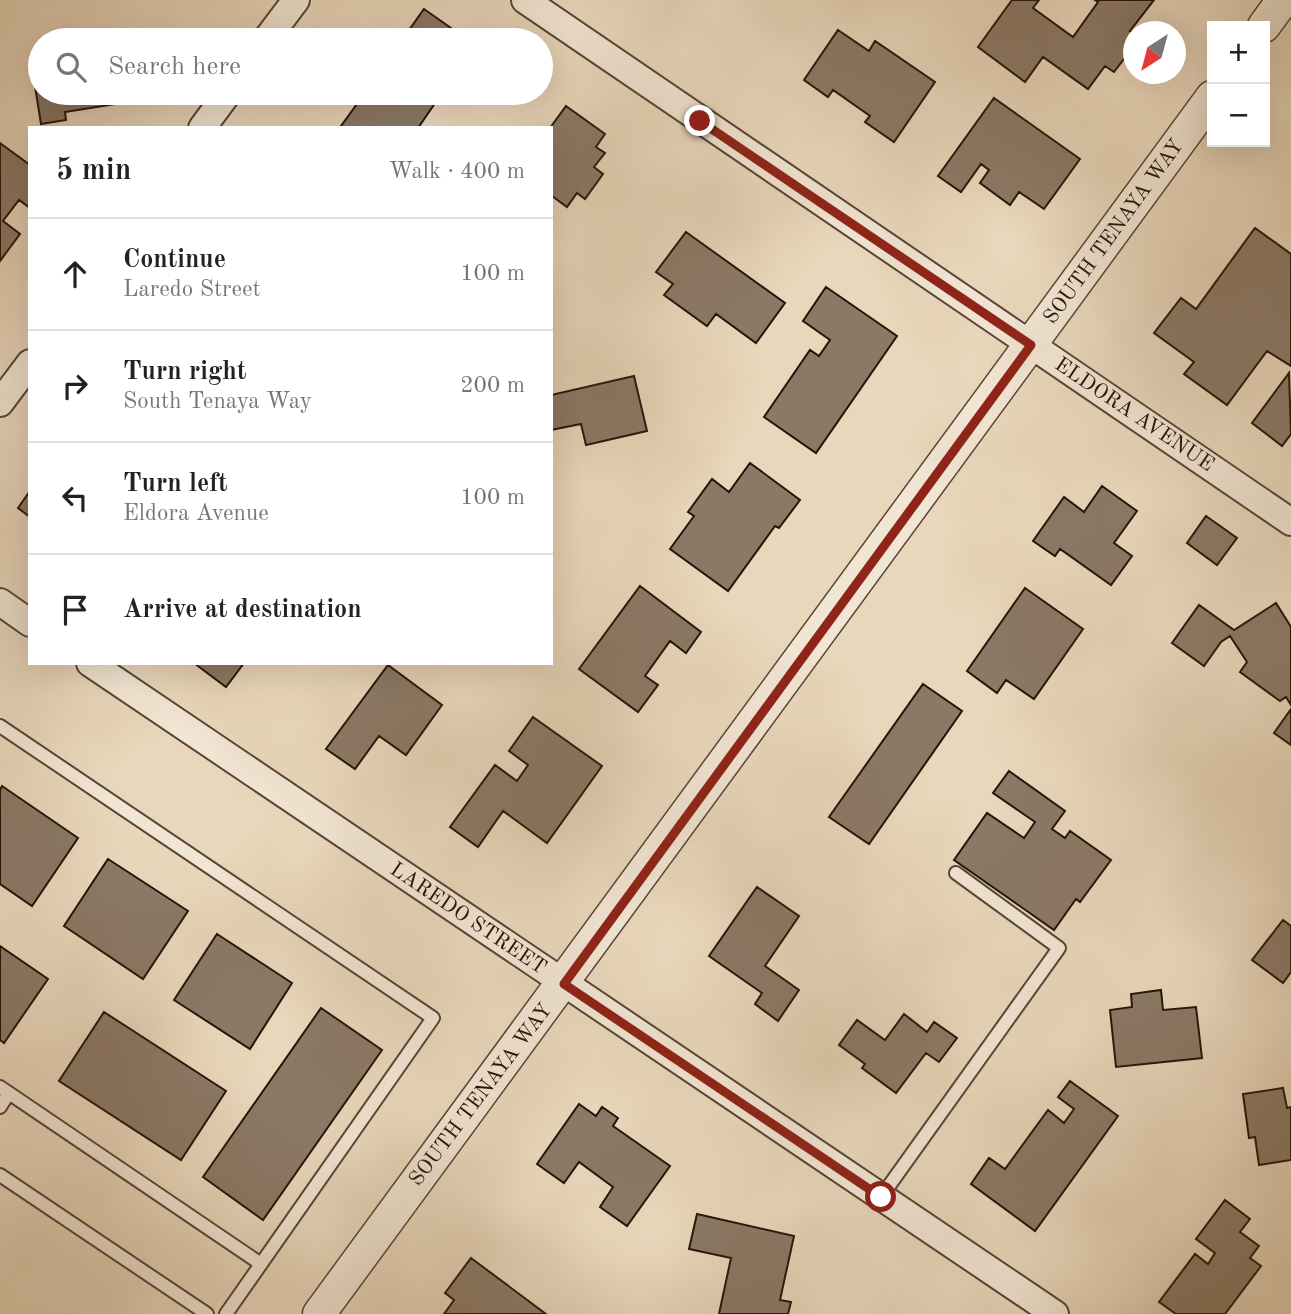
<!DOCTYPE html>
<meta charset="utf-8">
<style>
body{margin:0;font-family:"Old Standard TT",serif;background:#f2f2f2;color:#222}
.controls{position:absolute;right:21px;top:21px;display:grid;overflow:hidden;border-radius:0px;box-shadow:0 7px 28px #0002}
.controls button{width:63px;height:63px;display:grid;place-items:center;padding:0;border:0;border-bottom:2px solid #e0e0e0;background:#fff;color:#222;font:35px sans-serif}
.compass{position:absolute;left:1123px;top:21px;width:63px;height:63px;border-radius:50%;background:#fff;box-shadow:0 7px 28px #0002;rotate:216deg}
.stop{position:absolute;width:21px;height:21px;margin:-16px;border:5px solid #8f2418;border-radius:50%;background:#fff}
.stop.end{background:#8f2418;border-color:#fff;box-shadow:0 2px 7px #0008}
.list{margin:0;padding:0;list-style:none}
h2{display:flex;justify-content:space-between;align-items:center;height:91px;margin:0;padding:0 28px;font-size:30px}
h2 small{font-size:23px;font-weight:400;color:#767676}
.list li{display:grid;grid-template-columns:46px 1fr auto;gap:21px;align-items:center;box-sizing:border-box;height:112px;padding:0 28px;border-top:2px solid #e0e0e0}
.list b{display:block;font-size:26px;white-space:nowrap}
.list p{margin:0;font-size:23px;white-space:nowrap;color:#767676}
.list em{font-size:23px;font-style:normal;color:#767676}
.icon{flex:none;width:38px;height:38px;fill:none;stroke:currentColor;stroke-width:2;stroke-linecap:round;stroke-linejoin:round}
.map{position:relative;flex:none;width:1291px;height:1314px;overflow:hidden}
.search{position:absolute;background:#fff;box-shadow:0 7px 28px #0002;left:28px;top:28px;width:525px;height:77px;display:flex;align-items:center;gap:18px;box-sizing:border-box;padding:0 24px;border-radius:38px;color:#767676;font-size:26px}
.panel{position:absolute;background:#fff;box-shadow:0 7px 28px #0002;left:28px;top:126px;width:525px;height:539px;border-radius:0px}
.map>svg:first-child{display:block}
.building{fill:#8b7966;stroke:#26140a;stroke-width:2}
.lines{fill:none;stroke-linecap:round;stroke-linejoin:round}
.service-casing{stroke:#574536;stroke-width:16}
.minor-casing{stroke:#574536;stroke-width:30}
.tertiary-casing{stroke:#574536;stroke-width:35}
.service{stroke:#f1e5d3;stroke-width:12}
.minor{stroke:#f1e5d3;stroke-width:26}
.tertiary{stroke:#f1e5d3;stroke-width:32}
.route{stroke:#8f2418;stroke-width:9}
.labels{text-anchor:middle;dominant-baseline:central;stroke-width:5;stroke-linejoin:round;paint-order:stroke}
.street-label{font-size:21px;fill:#26140a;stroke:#f1e5d3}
</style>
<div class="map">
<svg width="1291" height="1314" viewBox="0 0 1291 1314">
<rect width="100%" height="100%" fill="#e9d7bb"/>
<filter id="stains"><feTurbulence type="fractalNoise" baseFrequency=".00286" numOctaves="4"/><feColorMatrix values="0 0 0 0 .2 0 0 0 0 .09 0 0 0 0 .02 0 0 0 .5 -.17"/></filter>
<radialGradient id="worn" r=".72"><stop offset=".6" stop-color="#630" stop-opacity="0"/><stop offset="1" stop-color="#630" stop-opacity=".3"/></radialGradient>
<path class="building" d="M1012,0H1039L1033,8L1073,37L1098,2L1095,0H1154L1130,31L1134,34V46L1114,72L1105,66L1088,89L1043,57L1025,82L978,47Z
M424,9L468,40H402Z
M838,30L869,51L875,41L935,82L894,142L865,122L870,116L833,90L828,97L804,80Z
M40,59V93H140L141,100L65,112L66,120L41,124L31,61Z
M365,93H442L418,128H344L341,126Z
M994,98L1080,159L1044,209L1019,192L1010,205L980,183L989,170L981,164L961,192L938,176Z
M566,106L605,134L596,147L605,153L594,167L603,174L585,199L577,193L567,207L552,196L551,197L550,128Z
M0,143L30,165V208L19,200L3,221L20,234L0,261Z
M1255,228L1291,254V366L1267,351L1227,405L1184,374L1194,362L1154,333L1181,298L1196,309Z
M686,232L785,303L756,343L716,314L707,326L664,295L673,284L656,272Z
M826,287L897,336L816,453L764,417L810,350L819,356L830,340L803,321Z
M1289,373L1291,434L1282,446L1252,423Z
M634,376L647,431L586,445L581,424L551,430V395Z
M750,463L800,500L779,528L775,526L728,591L670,549L694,516L688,512L712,479L729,492Z
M1102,486L1137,511L1114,543L1132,556L1111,585L1060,549L1055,556L1033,541L1064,497L1084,512Z
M30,491V517L18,508Z
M1206,516L1237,538L1217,565L1187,543Z
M640,586L701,632L686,653L670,641L645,676L658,685L638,712L579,669Z
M1025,588L1083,629L1034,699L1006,680L997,693L967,671Z
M1276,603L1291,627V705L1286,697L1280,701L1240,672L1247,662L1230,636L1221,642L1204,666L1172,643L1199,605L1234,630Z
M194,663H244L226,687Z
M388,665L442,705L406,755L379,736L355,769L326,749Z
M923,684L962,711L869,844L829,817Z
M1291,709V745L1274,733Z
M533,717L602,766L547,843L503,811L478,847L450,827L495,765L517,781L528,765L509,751Z
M1009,771L1065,811L1052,829L1065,838L1070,831L1111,860L1080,902L1076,899L1054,930L954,860L987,813L1024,838L1035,822L993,793Z
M2,786L78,838L32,906L0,884V790Z
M108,859L188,911L143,979L64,926Z
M757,887L799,916L765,966L799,990L778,1021L755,1004L762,993L709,956Z
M1283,920L1291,926V972L1283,983L1252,960Z
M217,934L292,983L250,1049L174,1000Z
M0,946L48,979L4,1043L0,1040Z
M1161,990L1163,1010L1196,1007L1202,1058L1116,1067L1110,1010L1132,1007L1131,994Z
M321,1008L382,1050L263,1220L203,1177Z
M104,1012L226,1091L181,1160L59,1081Z
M904,1014L927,1032L934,1022L957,1038L939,1062L926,1053L896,1093L862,1068L865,1064L839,1045L857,1020L885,1040Z
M1070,1081L1118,1116L1035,1231L971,1184L989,1158L1005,1169L1048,1110L1064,1123L1074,1109L1058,1097Z
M1283,1088L1287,1108L1291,1107V1160L1259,1165L1255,1137L1249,1138L1243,1094Z
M579,1104L596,1116L602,1107L618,1118L613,1126L670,1166L627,1226L600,1207L613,1187L579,1162L564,1183L537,1164Z
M1225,1200L1250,1219L1240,1232L1259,1246L1250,1258L1261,1266L1225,1314H1176L1159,1302L1195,1254L1208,1264L1215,1253L1196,1239Z
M697,1214L794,1236L780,1300L791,1302L788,1314H719L731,1258L689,1249Z
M471,1258L546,1314H444L454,1300L445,1293Z"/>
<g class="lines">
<g class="service-casing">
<path id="service" d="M0,726L433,1018L226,1314
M0,1087L261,1264
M0,1107L9,1093
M0,1175L207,1314
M881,1197L1059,948L956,873"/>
</g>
<g class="minor-casing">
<path id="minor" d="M525,0L1291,522
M266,40L296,0
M202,128L228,93
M0,403L30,363
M0,602L30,623
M90,663L1055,1314"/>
</g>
<g class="tertiary-casing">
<path id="tertiary" d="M1264,26L1283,0
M319,1314L1212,97"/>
</g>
<use href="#service" class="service"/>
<use href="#minor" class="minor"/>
<use href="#tertiary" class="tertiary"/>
</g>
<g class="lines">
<path class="route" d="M700,121L1031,345L564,984L881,1197"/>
</g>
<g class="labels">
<g class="street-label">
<text transform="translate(1114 232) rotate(-54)">SOUTH TENAYA WAY</text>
<text transform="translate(1134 415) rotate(34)">ELDORA AVENUE</text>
<text transform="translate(468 919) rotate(34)">LAREDO STREET</text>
<text transform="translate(481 1095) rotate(-53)">SOUTH TENAYA WAY</text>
</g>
</g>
<rect width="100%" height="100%" filter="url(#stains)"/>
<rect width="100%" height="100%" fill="url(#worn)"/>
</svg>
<div class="controls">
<button>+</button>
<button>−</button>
</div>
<svg class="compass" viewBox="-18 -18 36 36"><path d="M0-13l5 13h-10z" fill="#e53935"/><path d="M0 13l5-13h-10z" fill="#767676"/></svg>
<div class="stop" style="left:881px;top:1197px"></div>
<div class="stop end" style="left:700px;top:121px"></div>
<div class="search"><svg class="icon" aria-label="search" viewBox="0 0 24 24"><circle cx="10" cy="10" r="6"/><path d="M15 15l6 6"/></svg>Search here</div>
<section class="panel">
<h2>5 min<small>Walk · 400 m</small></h2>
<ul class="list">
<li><svg class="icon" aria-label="ahead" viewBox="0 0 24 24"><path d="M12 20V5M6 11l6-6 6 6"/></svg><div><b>Continue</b><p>Laredo Street</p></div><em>100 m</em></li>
<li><svg class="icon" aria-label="right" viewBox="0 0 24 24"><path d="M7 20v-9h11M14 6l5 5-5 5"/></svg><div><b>Turn right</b><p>South Tenaya Way</p></div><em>200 m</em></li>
<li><svg class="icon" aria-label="left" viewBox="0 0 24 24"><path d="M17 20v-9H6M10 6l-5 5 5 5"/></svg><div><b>Turn left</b><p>Eldora Avenue</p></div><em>100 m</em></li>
<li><svg class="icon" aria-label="arrive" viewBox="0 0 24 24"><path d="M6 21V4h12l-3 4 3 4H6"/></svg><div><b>Arrive at destination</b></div></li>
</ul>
</section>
</div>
